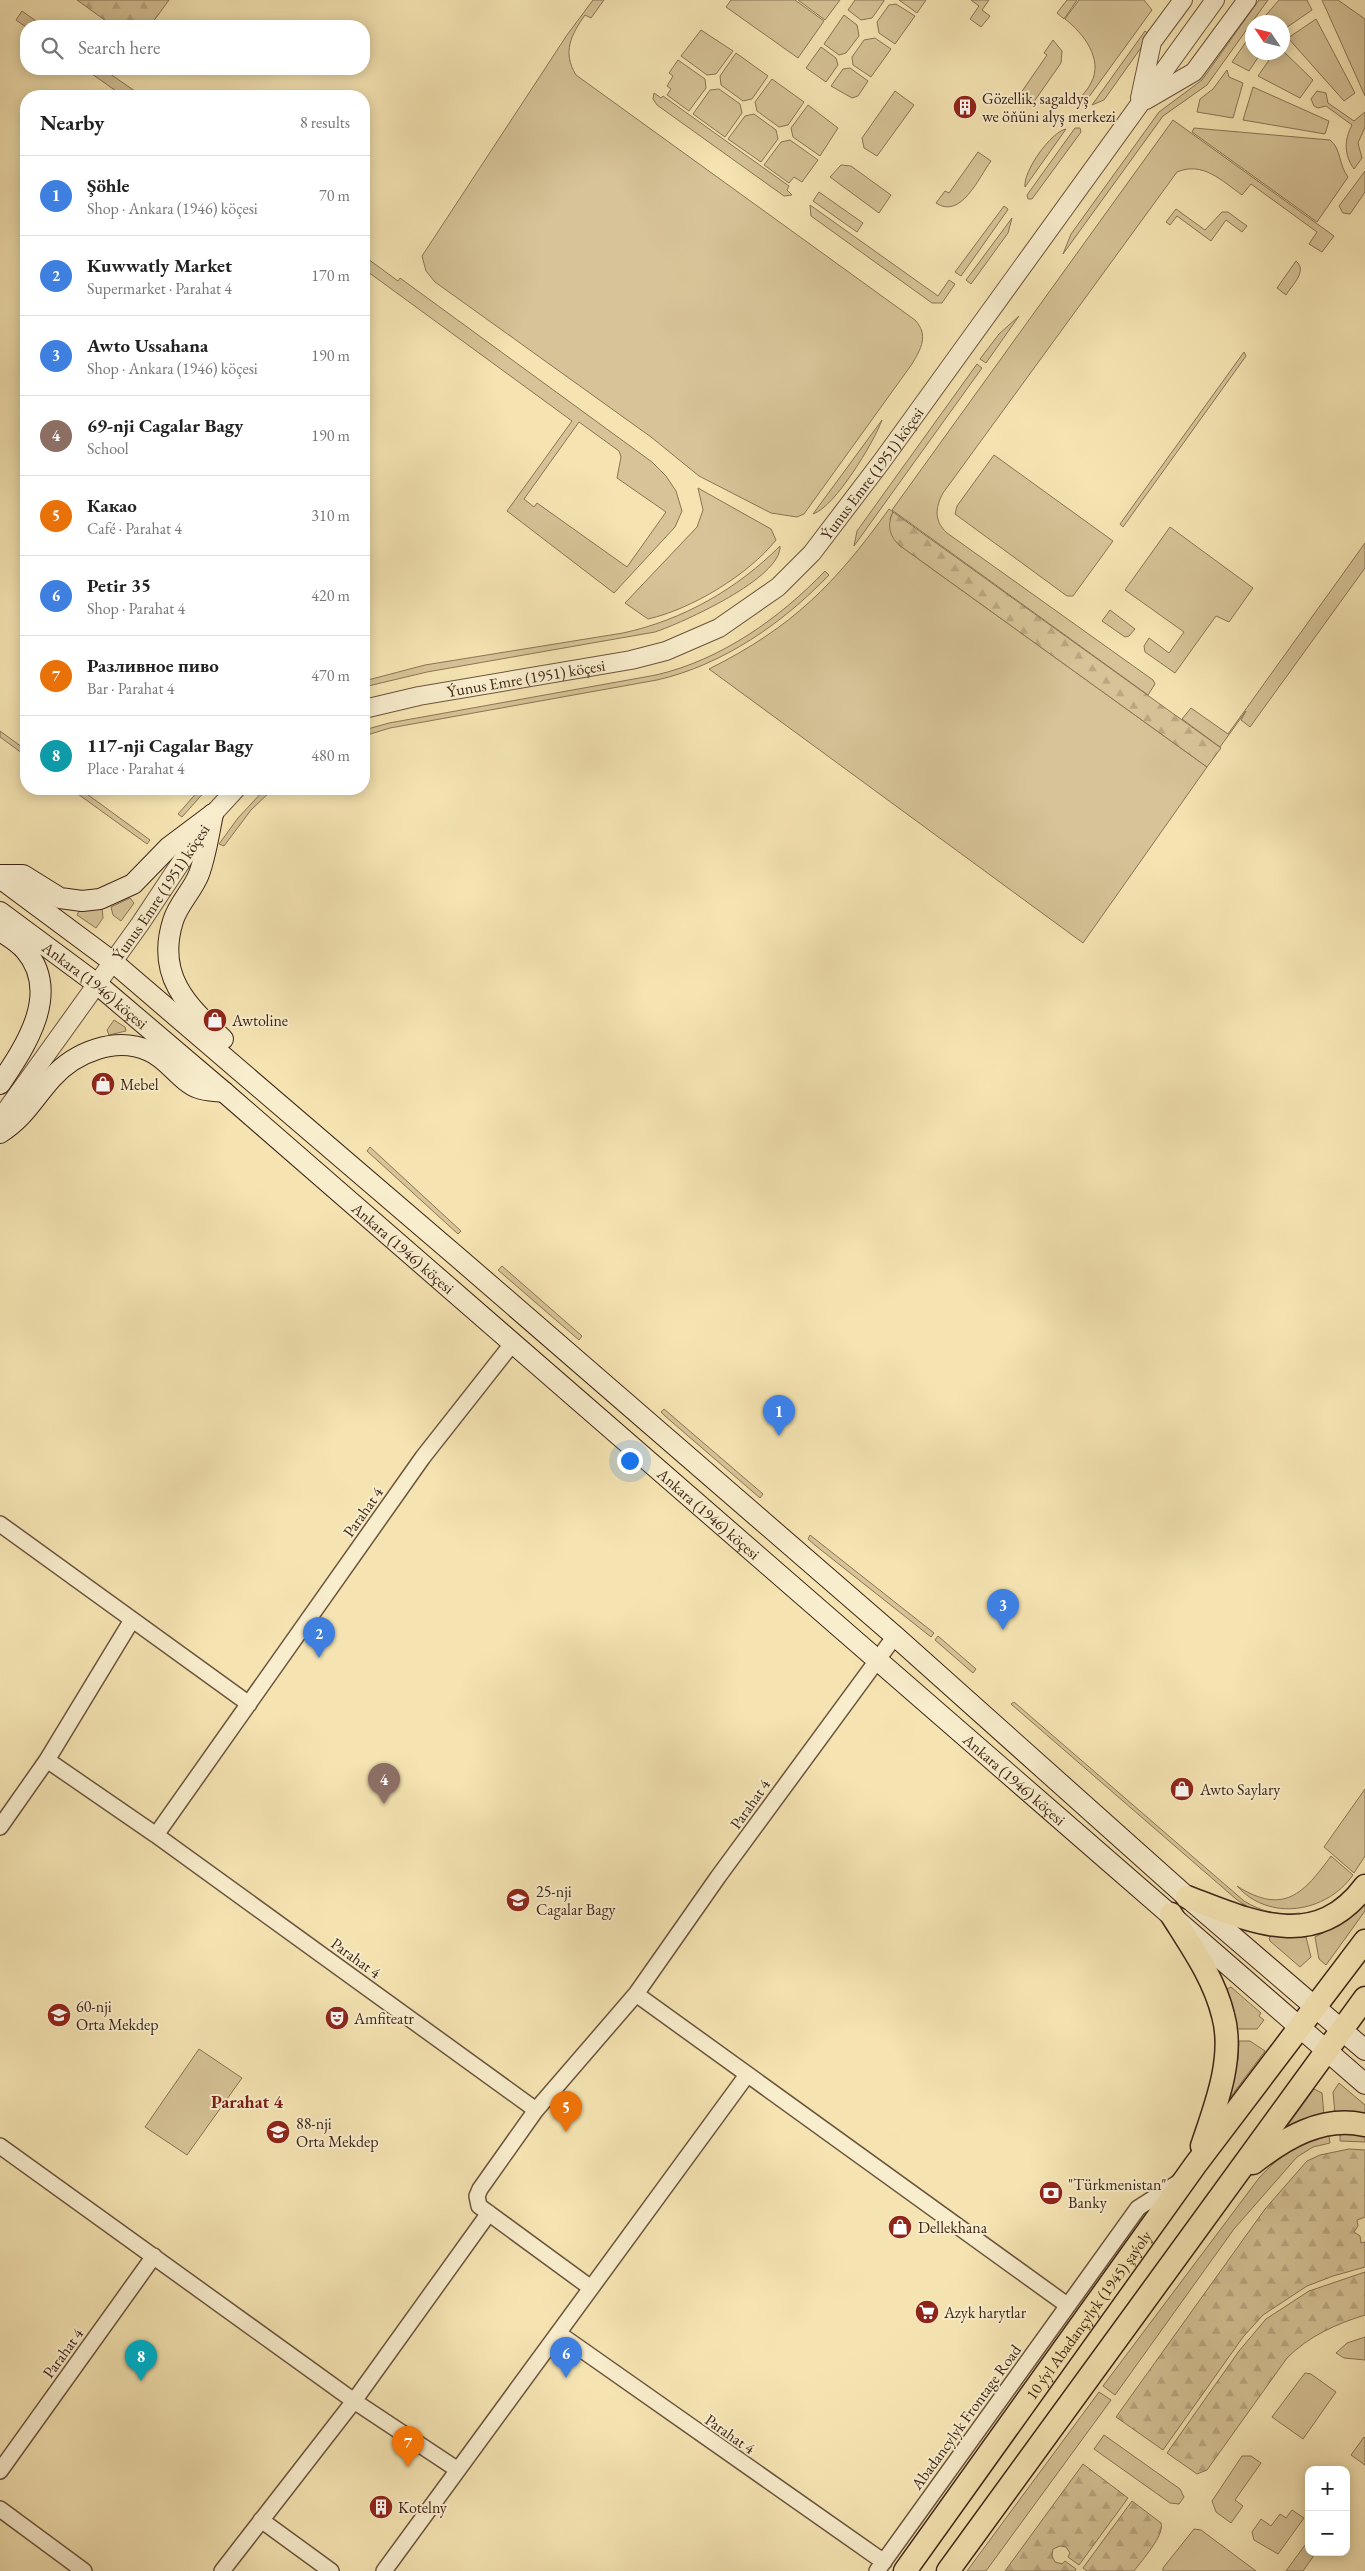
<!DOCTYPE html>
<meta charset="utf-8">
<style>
body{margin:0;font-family:"EB Garamond",serif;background:#f6f6f6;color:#222}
.controls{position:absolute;right:15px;bottom:15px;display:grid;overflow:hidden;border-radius:10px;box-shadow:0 2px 12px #0003}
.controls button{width:45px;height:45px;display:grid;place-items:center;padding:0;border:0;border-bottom:1px solid #e0e0e0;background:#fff;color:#222;font:25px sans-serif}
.compass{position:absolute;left:1245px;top:15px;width:45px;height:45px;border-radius:50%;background:#fff;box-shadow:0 2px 12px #0003;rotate:305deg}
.you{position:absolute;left:629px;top:1460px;width:18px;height:18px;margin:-12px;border:4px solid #fff;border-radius:50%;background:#1a73e8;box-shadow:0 0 0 8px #1a73e833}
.badge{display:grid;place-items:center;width:32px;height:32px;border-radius:50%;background:#8f2418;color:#fff;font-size:16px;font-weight:700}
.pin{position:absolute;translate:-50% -41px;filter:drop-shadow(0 1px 2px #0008)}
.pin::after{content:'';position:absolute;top:26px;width:18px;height:15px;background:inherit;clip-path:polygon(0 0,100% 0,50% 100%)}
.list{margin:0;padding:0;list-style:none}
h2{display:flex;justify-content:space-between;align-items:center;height:65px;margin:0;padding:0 20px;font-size:21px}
h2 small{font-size:16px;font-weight:400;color:#767676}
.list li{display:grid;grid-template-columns:32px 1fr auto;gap:15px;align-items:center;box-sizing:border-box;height:80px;padding:0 20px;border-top:1px solid #e0e0e0}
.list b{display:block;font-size:19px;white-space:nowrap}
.list p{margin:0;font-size:16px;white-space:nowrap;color:#767676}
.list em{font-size:16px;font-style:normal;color:#767676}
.icon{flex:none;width:28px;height:28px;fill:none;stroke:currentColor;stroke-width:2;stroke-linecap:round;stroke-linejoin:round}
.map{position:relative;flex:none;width:1365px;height:2571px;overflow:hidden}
.search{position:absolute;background:#fff;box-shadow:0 2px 12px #0003;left:20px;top:20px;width:350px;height:55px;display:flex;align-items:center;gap:12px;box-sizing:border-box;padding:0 18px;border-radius:20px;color:#767676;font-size:19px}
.panel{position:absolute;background:#fff;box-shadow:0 2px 12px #0003;left:20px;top:90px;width:350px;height:705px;border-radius:20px}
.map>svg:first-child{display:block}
.grass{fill:#d6c397;stroke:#8a7456;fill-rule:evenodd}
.forest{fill:url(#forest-firs);stroke:#8a7456}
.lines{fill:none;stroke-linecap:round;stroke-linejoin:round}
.minor-casing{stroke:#6c543d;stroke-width:18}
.tertiary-casing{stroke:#6c543d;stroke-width:20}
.secondary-casing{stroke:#3e2416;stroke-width:22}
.primary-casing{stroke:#3e2416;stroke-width:25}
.minor{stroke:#f8edcd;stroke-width:15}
.tertiary{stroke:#f8edcd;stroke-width:18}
.secondary{stroke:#f8edcd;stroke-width:20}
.primary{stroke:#f5e4b2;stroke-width:22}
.labels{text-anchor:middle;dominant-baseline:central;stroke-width:4;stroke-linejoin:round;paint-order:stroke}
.poi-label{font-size:16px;fill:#3e2416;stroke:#f8edcd;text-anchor:start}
.street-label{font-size:16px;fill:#3e2416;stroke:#f8edcd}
.neighbourhood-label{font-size:18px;font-weight:bold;fill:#7a1f14;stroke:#f8edcd}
</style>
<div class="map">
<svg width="1365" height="2571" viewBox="0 0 1365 2571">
<defs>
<pattern id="forest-firs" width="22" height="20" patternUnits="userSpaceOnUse" patternTransform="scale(1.25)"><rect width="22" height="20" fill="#d6c397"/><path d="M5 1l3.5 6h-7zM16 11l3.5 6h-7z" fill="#b9a781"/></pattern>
</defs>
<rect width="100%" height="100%" fill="#f5e4b2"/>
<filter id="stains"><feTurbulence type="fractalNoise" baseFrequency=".004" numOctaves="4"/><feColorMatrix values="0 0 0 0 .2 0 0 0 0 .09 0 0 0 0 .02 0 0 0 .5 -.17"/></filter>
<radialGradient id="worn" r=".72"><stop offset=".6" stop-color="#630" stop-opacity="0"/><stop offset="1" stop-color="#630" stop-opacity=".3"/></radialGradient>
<path class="grass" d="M593,0H604L591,18L585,15C571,35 562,52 576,75L915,320C929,335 921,349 912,364L804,514L797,517L771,513L699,476L651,437L435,282L426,271L422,256L567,35Z
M731,0H795L824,21L798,58L726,7Z
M798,0H840L825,20Z
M855,0H884V1L872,18L861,20L848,10Z
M899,0H926L917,13Z
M971,0H989L982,10L990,16L981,27L970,19L979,6Z
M1067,0H1077L1064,19L1057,13Z
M1079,0H1144L1152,10L1083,105L1078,102C1081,95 1088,90 1091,83C1104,59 1083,33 1065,19Z
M1259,0H1268L1207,85L1163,116L1063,254L1071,234L1159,112L1202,80Z
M1279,0H1307L1312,10L1283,30L1282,22H1260Z
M1322,0H1338L1365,19V96Z
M896,4L915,16L895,44L879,33L877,22L889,5Z
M22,11L43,26L26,27L16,20Z
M844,15L857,25L859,36L846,53L839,55L824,44Z
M1316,19L1355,93L1344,101L1288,38Z
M701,30L733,51L716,74L707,75L681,56Z
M1145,31L1150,35L1104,100L1092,105Z
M1252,33V52L1261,53L1249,71L1232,62Z
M875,38L891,49L871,77L853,65L852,57L864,40Z
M1053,40L1062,51L1061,63L1031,106L1018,97L1047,55L1044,53Z
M821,47L836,58L838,65L826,82L806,68Z
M1283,51L1313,80L1300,98L1258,76L1274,53Z
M736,53L768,76L752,99L743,101L721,85L720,76Z
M678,60L705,79L706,88L689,111L667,95L671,89L667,86L673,76L669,73Z
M850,68L868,81L858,96L852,98L831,86L843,69Z
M85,69H103L142,96H123Z
M1227,70L1229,77L1243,83L1233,118L1197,112L1200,99L1213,89Z
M772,79L804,102L788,125L779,127L757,111L755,102Z
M1253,87L1329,121L1325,134L1243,120Z
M719,89L740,104L742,113L725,137L693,114L710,90Z
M895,91L914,105L877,156L864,148L862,138Z
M1317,91L1326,93L1328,103L1354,121L1365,112V127L1358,143L1362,158L1354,169C1344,155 1344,140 1352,125L1326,106L1318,108L1314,106L1311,99Z
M654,93L661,98L663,96L789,186L787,190L792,195L784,196L657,105L653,99Z
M808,105L838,128L820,156L793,137L791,128Z
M754,114L776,130L778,139L761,162L728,139L745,116Z
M1173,120L1334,236L1322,252L1309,244L1317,232L1251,184L1242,195C1222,181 1203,161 1177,172L943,493C935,508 934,521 947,533L1153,680L1155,684L1148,695L892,510Z
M1075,128H1080L1081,132L1032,199H1028L1027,195Z
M1194,128L1330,140C1341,148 1339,166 1348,177L1317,222L1192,132Z
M1066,129L1025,187C1023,171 1051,132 1066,129Z
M790,140L818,160L802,182L794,177L789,183L764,165L781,142Z
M978,152L991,161C979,177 961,220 936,203L945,191L949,193Z
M841,165L851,166L891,195L879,213L830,177Z
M1365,171V192L1350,214L1343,213L1339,206Z
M819,192L863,223L857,232L813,201Z
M810,205L938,296L949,280L955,284L942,303H932L811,216Z
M1004,206L1008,209L1007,211L961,276L955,272Z
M1176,209L1205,230L1222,212H1228L1247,226L1242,232L1226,220L1211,241L1177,216L1170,225L1166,222Z
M1012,218L1008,233L971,284L966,280Z
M364,256L398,281L400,278L652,462L666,476L676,491L682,511L675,527L614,593L507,511L572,421L364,269ZM579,422L619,451L621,457L617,478L666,512L627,567L537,503L534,507L524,499Z
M1296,261C1308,271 1292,285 1286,295L1277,288Z
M1019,316L986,363L980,359L999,334Z
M1244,352L1246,356L1123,527L1120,524Z
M977,364L982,368L854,546L857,531Z
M882,420C874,442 835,507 813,514Z
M994,455L1113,541L1073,596H1067L955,514L957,506Z
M698,488L771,529L776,540C748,575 692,609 648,619L625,603L697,527L703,510Z
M889,509L893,512L890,519L899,545L1207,767L1083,943L709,669C793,627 835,584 889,509Z
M1170,527L1253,588L1229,622L1216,616L1175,673L1145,652L1144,646L1149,638L1169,653L1184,632L1125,590Z
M1365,543V568L1250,727L1241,720L1246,711L1220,747L1182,719L1191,708L1228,734Z
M780,546C782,578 682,623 655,632L427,672L364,687V681L425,665L623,633C683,620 737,589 780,546Z
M825,571L829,575C783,623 723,665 657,680L390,728L364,736V730L389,723L656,675C721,660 780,618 825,571Z
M1110,610L1135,629L1129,636L1125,637L1102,621Z
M0,731L26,750V756L0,737Z
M71,789H80L150,840L147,844Z
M200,789H207L182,817L178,814Z
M265,789H273L251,810L224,846L219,844L238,818Z
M130,898L134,903L121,921L113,915L111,907Z
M102,908L103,918L96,928L77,915L79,911Z
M114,1020L125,1027L126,1031L109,1035L107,1030Z
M370,1147L461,1231L458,1234L367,1151Z
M502,1266L582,1336L579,1340L498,1270Z
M664,1409L763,1494L760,1498L665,1416L661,1412Z
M810,1535L934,1633L931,1637L816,1546L808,1539Z
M938,1636L976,1669L973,1673L935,1640Z
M1014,1702L1244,1901C1262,1912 1280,1916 1300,1913L1301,1917C1278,1919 1254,1913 1236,1899L1011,1704Z
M1365,1789V1856L1354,1873L1324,1847Z
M1331,1856L1353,1875C1326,1913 1269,1922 1237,1886C1284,1916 1304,1893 1331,1856Z
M1365,1902V1911L1326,1965L1319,1959L1315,1937L1349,1919Z
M1272,1936L1306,1937L1311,1957L1300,1967L1270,1941L1269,1938Z
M1231,1987L1261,2013L1259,2016L1264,2020L1257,2029H1235L1227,1989Z
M1239,2041H1250L1265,2051L1229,2099L1238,2059Z
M199,2049L242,2078L187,2155L145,2127Z
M1339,2083L1365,2105V2115L1335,2114L1333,2092Z
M1314,2089L1322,2093L1324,2116L1289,2127L1288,2125Z
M1340,2134L1365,2135V2142L1340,2141Z
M1329,2136L1330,2143L1313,2147L1297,2157L1234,2229L1115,2395L1103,2386L1259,2178C1279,2156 1299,2142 1329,2136Z
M1365,2337V2360L1344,2358L1336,2353L1347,2343Z
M1305,2373L1311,2374L1336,2392L1303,2439L1272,2417Z
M1099,2392L1111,2400L986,2571H967Z
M1104,2435L1180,2489L1184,2497L1179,2504L1170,2503L1094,2449Z
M1364,2437L1365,2438V2465L1351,2455Z
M1242,2456H1251L1261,2463L1235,2500L1243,2506L1231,2523L1216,2512L1212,2501Z
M1292,2510L1304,2518L1278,2554L1254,2540L1252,2532L1261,2519L1271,2526L1280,2514L1286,2518Z
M1194,2529L1201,2530L1256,2571H1163V2568Z
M1305,2545L1309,2548V2552L1315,2554L1303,2571H1286Z"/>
<path class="forest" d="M77,0H169L150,26H113Z
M893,512L1221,748L1207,767L899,545C889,535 887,525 893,512Z
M1349,2149L1365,2150V2217L1357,2220L1358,2226L1354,2232L1360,2236L1361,2243L1365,2242V2267L1333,2276L1307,2286L1263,2315L1243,2337L1163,2450L1116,2417L1265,2209L1307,2161L1320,2155Z
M1365,2272V2315C1336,2324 1309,2336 1287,2358L1207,2470L1197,2474L1167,2453L1239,2351L1266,2319L1309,2291Z
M1083,2464L1128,2498L1079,2565L1068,2557L1070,2553L1066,2547L1060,2546L1053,2549L1052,2556L1055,2562L1062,2564L1065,2561L1076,2569L1075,2571H1005Z
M1132,2501L1161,2523C1165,2535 1142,2560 1134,2571H1087L1083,2568Z"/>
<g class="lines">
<g class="minor-casing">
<path id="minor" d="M0,1524L249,1704
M47,1760L156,1835L536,2110
M0,1827L47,1760L132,1620
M156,1835L423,1457L512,1344
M636,1994L1067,2305
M0,2146L354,2401L458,2470
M591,2288L479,2206L477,2196L480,2189L536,2110L636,1994L718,1877L895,1636
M558,2333L884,2562
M0,2471L154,2256
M0,2509L84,2571
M261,2520L331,2571
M222,2571L354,2401L489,2213
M384,2571L747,2075
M877,2571L1138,2208L1179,2182"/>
</g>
<g class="tertiary-casing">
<g id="tertiary">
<path d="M1140,98L1152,42L1183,0"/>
<path d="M1146,100L1194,72L1247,0"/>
<path id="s1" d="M364,709L419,696L631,660L666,651L719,628L778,587L812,553L882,461L1215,0"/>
<path id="s2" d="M0,1119L140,924L213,814L236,789"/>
</g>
</g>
<g class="secondary-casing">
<g id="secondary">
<path d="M213,814C209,833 206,855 199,874C193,890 178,904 173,921C156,975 186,1005 223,1039"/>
<path d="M0,875H23L60,898L82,901L100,899L133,884L169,847L213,814"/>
<path d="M0,878L113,962L462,1261L895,1636L1187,1897L1365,2050"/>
<path id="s3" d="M0,912L97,984L224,1092L1365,2084"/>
<path d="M0,931C8,936 18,942 25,950C62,993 25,1047 0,1084"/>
<path d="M0,1133C25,1117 33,1099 52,1078C75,1052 116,1036 149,1051C167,1058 181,1082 198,1088C205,1091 216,1091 224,1092"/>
</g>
</g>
<g class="primary-casing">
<g id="primary">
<path d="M1187,1897C1250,1921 1315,1953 1365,1886"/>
<path d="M1171,1914C1191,1946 1214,1978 1223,2015C1235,2058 1215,2107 1202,2146"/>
<path d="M1253,2163C1285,2138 1323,2115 1365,2125"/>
<path id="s4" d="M905,2571L1196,2164L1365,1941"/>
<path d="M948,2571L1365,1998"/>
</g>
</g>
<use href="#minor" class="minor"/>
<use href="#tertiary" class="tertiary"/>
<use href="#secondary" class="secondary"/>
<use href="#primary" class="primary"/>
</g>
<defs>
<g id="building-disc" transform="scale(1.25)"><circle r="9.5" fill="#8f2418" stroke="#f8edcd"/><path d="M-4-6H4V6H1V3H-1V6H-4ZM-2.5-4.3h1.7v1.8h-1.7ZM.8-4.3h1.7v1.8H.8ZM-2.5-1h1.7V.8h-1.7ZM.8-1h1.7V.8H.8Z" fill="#fff"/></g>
<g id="shop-disc" transform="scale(1.25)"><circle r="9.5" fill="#8f2418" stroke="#f8edcd"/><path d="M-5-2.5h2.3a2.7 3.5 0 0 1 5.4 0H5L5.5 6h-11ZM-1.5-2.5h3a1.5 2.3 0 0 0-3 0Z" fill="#fff"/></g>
<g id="school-disc" transform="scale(1.25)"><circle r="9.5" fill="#8f2418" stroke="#f8edcd"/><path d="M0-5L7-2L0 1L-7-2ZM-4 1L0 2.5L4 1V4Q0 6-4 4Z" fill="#fff"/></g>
<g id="theatre-disc" transform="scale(1.25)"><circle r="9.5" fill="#8f2418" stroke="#f8edcd"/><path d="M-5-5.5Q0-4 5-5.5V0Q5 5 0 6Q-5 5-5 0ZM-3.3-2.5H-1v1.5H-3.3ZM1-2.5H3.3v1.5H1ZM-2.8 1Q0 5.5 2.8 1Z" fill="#fff"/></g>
<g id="bank-disc" transform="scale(1.25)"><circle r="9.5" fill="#8f2418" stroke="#f8edcd"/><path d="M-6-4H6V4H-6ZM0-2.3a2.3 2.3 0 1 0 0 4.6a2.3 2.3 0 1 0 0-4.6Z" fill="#fff"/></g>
<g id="supermarket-disc" transform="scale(1.25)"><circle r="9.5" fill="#8f2418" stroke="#f8edcd"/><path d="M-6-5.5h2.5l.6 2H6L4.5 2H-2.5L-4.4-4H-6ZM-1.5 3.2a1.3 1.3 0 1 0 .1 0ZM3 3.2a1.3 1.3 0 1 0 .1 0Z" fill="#fff"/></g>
</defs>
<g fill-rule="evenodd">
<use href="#building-disc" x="965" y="107"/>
<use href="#shop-disc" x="215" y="1020"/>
<use href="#shop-disc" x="103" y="1084"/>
<use href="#shop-disc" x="1182" y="1789"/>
<use href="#school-disc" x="518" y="1900"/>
<use href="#school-disc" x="59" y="2015"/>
<use href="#theatre-disc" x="337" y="2018"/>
<use href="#school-disc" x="278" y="2132"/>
<use href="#bank-disc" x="1051" y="2193"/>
<use href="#shop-disc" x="900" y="2227"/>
<use href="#supermarket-disc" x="927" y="2312"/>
<use href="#building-disc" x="381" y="2507"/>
</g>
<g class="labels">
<g class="poi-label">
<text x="982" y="98">Gözellik, sagaldyş<tspan x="982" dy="18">we öňüni alyş merkezi</tspan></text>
<text x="232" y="1020">Awtoline</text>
<text x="120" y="1084">Mebel</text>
<text x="1200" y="1789">Awto Saylary</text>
<text x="536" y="1891">25-nji<tspan x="536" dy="18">Cagalar Bagy</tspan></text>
<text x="76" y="2006">60-nji<tspan x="76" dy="18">Orta Mekdep</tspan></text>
<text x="354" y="2018">Amfiteatr</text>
<text x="296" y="2123">88-nji<tspan x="296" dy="18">Orta Mekdep</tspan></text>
<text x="1068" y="2184">"Türkmenistan"<tspan x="1068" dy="18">Banky</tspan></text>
<text x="918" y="2227">Dellekhana</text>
<text x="944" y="2312">Azyk harytlar</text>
<text x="398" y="2507">Kotelny</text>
</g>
<g class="street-label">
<text stroke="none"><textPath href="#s1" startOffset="585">Ýunus Emre (1951) köçesi</textPath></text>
<text stroke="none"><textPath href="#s1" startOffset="165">Ýunus Emre (1951) köçesi</textPath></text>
<text stroke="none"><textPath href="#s2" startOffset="278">Ýunus Emre (1951) köçesi</textPath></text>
<text stroke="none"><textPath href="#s3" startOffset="120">Ankara (1946) köçesi</textPath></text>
<text stroke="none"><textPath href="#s3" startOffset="525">Ankara (1946) köçesi</textPath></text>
<text transform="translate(363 1512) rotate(-55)">Parahat 4</text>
<text stroke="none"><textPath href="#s3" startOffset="930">Ankara (1946) köçesi</textPath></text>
<text stroke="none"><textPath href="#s3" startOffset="1335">Ankara (1946) köçesi</textPath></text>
<text transform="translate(750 1804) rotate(-55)">Parahat 4</text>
<text transform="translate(356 1958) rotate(36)">Parahat 4</text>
<text stroke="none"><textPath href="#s4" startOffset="315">10 ýyl Abadançylyk (1945) şaýoly</textPath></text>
<text transform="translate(63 2353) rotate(-54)">Parahat 4</text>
<text transform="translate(966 2417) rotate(-54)">Abadancylyk Frontage Road</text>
<text transform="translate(730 2434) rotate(35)">Parahat 4</text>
</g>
<g class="neighbourhood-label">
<text x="247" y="2101">Parahat 4</text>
</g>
</g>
<rect width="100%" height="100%" filter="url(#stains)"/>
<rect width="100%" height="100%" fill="url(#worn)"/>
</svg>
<div class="controls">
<button>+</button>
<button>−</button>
</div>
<svg class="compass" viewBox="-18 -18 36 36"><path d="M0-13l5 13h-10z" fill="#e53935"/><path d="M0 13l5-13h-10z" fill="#767676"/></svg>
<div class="you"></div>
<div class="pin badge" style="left:779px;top:1436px;background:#3f7fe0">1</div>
<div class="pin badge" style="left:319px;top:1658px;background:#3f7fe0">2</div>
<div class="pin badge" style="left:1003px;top:1630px;background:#3f7fe0">3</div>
<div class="pin badge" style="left:384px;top:1804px;background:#8d6e63">4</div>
<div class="pin badge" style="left:566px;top:2132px;background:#e8710a">5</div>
<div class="pin badge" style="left:566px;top:2378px;background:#3f7fe0">6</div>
<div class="pin badge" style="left:408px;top:2467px;background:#e8710a">7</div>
<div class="pin badge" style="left:141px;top:2381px;background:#0f9aa8">8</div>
<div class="search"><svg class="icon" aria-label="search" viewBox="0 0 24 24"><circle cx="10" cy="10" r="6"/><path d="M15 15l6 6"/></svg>Search here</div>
<section class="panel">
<h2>Nearby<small>8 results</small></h2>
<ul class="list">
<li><span class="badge" style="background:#3f7fe0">1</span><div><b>Şöhle</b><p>Shop · Ankara (1946) köçesi</p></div><em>70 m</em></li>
<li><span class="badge" style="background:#3f7fe0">2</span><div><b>Kuwwatly Market</b><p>Supermarket · Parahat 4</p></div><em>170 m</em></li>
<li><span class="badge" style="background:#3f7fe0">3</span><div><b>Awto Ussahana</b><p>Shop · Ankara (1946) köçesi</p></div><em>190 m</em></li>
<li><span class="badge" style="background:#8d6e63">4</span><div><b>69-nji Cagalar Bagy</b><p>School</p></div><em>190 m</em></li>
<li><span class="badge" style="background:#e8710a">5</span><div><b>Какао</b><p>Café · Parahat 4</p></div><em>310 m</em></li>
<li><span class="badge" style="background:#3f7fe0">6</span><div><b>Petir 35</b><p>Shop · Parahat 4</p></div><em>420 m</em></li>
<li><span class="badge" style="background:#e8710a">7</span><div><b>Разливное пиво</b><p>Bar · Parahat 4</p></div><em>470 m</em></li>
<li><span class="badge" style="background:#0f9aa8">8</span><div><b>117-nji Cagalar Bagy</b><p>Place · Parahat 4</p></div><em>480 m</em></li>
</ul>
</section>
</div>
